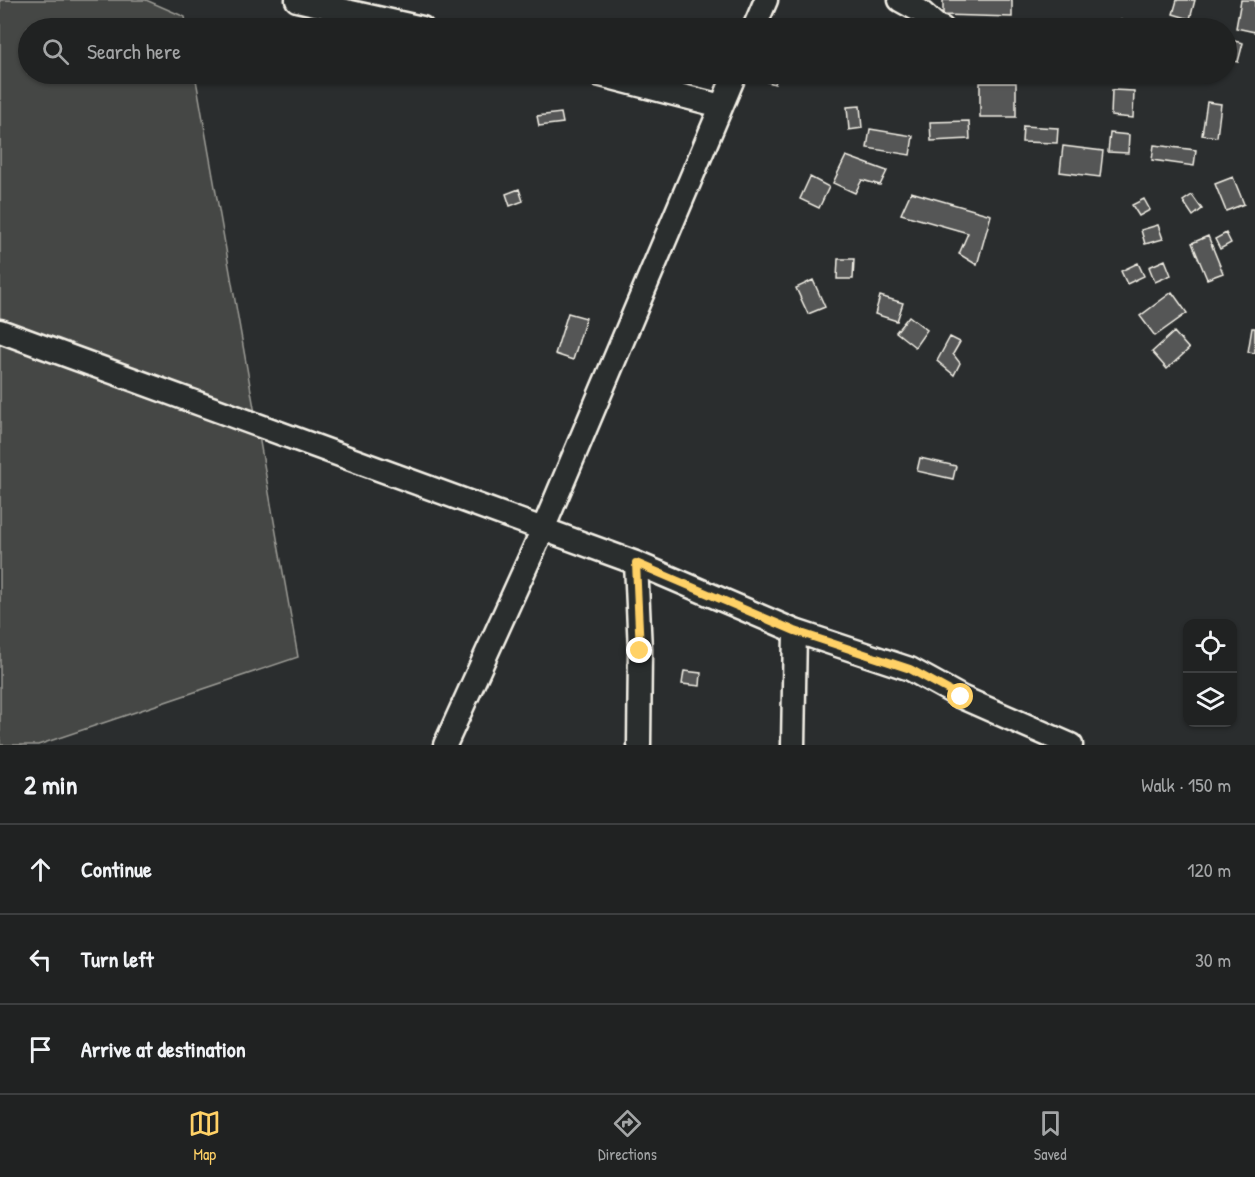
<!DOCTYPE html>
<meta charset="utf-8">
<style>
body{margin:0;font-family:"Patrick Hand",sans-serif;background:#282a2a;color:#f1f3f6}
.controls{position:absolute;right:18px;bottom:18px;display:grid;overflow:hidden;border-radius:12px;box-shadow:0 2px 4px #0004}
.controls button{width:54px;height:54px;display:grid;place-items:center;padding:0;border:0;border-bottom:2px solid #3d3f40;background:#202222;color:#f1f3f6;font:30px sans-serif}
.stop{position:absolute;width:18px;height:18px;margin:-14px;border:4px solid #ffd166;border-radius:50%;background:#fff}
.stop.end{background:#ffd166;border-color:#fff;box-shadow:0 2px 6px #0008}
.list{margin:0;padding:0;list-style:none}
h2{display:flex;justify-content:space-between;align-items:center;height:78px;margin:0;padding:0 24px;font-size:26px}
h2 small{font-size:20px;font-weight:400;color:#a2a4a5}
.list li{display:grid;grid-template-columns:39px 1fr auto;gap:18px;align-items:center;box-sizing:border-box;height:90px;padding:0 24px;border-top:2px solid #3d3f40}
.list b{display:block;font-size:22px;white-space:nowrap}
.list em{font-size:20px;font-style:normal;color:#a2a4a5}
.icon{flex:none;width:33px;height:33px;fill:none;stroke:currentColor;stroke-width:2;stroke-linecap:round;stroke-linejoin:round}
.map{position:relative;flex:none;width:1255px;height:745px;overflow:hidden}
.search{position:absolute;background:#202222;box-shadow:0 2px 4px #0004;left:18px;right:18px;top:18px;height:66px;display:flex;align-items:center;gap:15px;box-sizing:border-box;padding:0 21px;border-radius:33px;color:#a2a4a5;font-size:22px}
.sheet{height:348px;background:#202222}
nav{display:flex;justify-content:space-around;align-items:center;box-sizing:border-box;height:84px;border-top:2px solid #3d3f40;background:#202222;font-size:16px;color:#a2a4a5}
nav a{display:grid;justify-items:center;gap:3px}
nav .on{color:#ffd166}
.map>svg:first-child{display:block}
.green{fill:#444645;stroke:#9c9c96;stroke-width:1.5}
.building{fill:#555756;stroke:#f4f1e8;stroke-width:1.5}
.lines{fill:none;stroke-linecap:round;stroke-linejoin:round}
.minor-casing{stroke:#f4f1e8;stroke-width:27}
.minor{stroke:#2a2d2e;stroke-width:22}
.route{stroke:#ffd166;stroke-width:8}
</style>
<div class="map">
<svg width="1255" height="745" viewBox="0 0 1255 745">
<rect width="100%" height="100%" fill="#2a2d2e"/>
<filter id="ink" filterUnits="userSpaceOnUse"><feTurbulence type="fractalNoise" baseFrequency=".0167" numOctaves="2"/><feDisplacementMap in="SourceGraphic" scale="12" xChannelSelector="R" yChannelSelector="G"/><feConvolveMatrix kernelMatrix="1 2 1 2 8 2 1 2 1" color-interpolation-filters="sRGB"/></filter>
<g filter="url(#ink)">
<path class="green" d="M0,0H146L185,17L187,28H28V74H195L298,657L38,745H0Z"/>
<path class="building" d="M943,0H1012V17L943,15Z
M1177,0H1195L1190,19L1173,14Z
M1241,0H1255V32L1236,28Z
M611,17L631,25L630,28H607Z
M1041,20L1044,28H1029L1028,26Z
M1119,20L1158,26L1157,28H1119Z
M1226,39L1243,43L1238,62L1226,59Z
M763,74H778L775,84L761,80Z
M980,83H1016V117H980Z
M1112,90L1134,91L1133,118L1111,116Z
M1207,102L1221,104L1217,137L1202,135Z
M860,106L862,128L849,130L847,107Z
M561,113L563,123L539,126L537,116Z
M969,121L970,139L931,141L930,122Z
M1023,126L1058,128L1057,143L1022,142Z
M870,129L913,136L910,155L867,148Z
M1110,133L1129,135L1128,153L1108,152Z
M1154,145L1196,150L1194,166L1152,160Z
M1063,146L1103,151L1100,177L1060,172Z
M846,156L887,171L880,185L862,180L855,193L833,183Z
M810,177L829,187L819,208L800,199Z
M1233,177L1244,204L1226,211L1215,184Z
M519,189L523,201L510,206L506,194Z
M911,192L991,215L977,265L959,254L968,233L901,214Z
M1192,195L1202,209L1193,216L1183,201Z
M1144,199L1150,210L1139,216L1132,205Z
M1158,225L1163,239L1145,244L1141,230Z
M1226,233L1231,243L1220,249L1215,239Z
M1208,236L1223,273L1207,279L1192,243Z
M838,259H854L853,279H837Z
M1165,260L1171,275L1155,282L1149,267Z
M1138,263L1144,276L1127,284L1121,271Z
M813,280L825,307L808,314L796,288Z
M1172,292L1187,313L1155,336L1140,316Z
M880,296L903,303L897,321L875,314Z
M568,313L586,318L573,360L555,354Z
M909,316L927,330L915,347L896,332Z
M1252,328H1255V353L1248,352Z
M1174,332L1189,349L1167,369L1152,352Z
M950,337L960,342L953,354L960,363L954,375L937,361Z
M920,458L956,466L953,479L917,471Z
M684,671L701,673L700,686L682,684Z"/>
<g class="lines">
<g class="minor-casing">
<path id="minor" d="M297,0L422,28
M900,0L920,11L938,27L942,28
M754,28L766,0
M597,74L721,106
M0,331L636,563L795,631L910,669L961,697L1071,745
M636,563L640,650L639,745
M445,745L543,529L735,74
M793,745L795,631"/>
</g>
<use href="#minor" class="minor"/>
</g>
</g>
<g class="lines" filter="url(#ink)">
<path class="route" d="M640,651L636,563L795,631L910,669L961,697"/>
</g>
</svg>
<div class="controls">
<button><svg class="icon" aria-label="locate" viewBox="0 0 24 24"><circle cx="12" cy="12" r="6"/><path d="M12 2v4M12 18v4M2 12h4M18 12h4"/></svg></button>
<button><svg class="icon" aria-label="layers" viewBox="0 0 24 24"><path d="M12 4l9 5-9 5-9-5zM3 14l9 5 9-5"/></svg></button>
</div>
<div class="stop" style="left:961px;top:697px"></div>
<div class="stop end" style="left:640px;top:651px"></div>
<div class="search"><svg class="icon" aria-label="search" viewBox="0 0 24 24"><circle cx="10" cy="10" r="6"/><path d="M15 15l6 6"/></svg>Search here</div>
</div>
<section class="sheet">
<h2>2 min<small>Walk · 150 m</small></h2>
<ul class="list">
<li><svg class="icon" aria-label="ahead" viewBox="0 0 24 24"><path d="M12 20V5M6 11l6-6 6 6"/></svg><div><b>Continue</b></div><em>120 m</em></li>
<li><svg class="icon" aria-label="left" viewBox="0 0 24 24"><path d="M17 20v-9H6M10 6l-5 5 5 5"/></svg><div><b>Turn left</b></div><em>30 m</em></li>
<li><svg class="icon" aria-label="arrive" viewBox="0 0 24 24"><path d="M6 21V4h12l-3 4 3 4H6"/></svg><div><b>Arrive at destination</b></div></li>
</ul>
</section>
<nav>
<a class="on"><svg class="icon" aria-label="map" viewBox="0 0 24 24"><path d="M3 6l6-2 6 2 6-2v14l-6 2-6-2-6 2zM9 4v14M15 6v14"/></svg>Map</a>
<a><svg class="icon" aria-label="directions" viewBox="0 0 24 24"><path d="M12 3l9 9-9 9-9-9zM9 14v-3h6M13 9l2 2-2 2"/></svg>Directions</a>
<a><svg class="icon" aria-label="saved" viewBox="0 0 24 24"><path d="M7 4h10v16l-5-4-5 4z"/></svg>Saved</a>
</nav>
